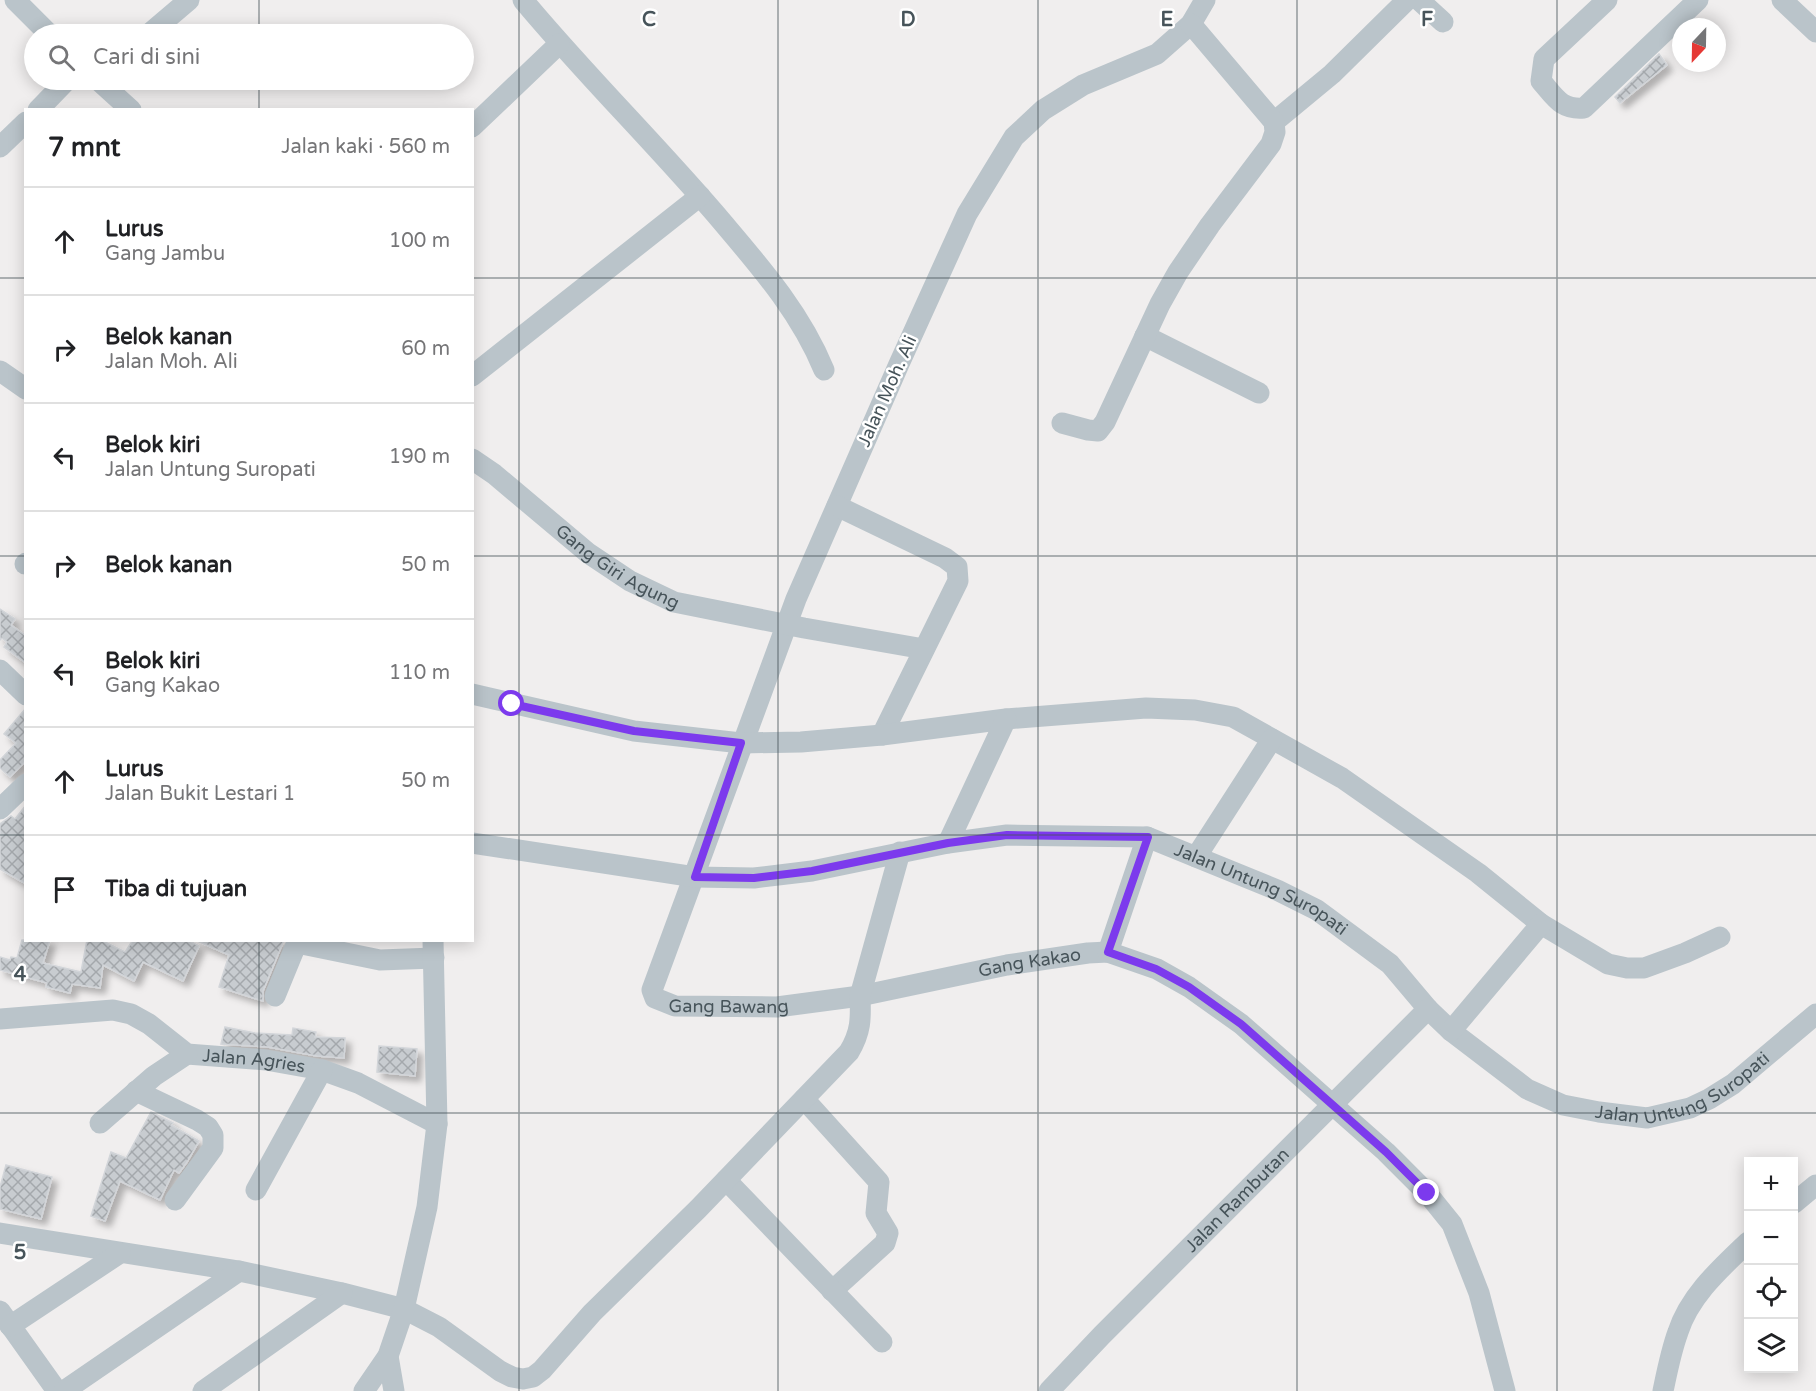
<!DOCTYPE html>
<html lang="id">
<meta charset="utf-8">
<style>
body{margin:0;font-family:"Varela Round",sans-serif;background:#f2f2f2;color:#202124}
.controls{position:absolute;right:18px;bottom:18px;display:grid;overflow:hidden;border-radius:0px;box-shadow:0 3px 15px #0003}
.controls button{width:54px;height:54px;display:grid;place-items:center;padding:0;border:0;border-bottom:2px solid #e0e0e0;background:#fff;color:#202124;font:30px sans-serif}
.compass{position:absolute;left:1672px;top:18px;width:54px;height:54px;border-radius:50%;background:#fff;box-shadow:0 3px 15px #0003;rotate:202deg}
.stop{position:absolute;width:18px;height:18px;margin:-14px;border:4px solid #7c3aed;border-radius:50%;background:#fff}
.stop.end{background:#7c3aed;border-color:#fff;box-shadow:0 2px 6px #0008}
.list{margin:0;padding:0;list-style:none}
h2{display:flex;justify-content:space-between;align-items:center;height:78px;margin:0;padding:0 24px;font-size:26px}
h2 small{font-size:20px;font-weight:400;color:#757577}
.list li{display:grid;grid-template-columns:39px 1fr auto;gap:18px;align-items:center;box-sizing:border-box;height:108px;padding:0 24px;border-top:2px solid #e0e0e0}
.list b{display:block;font-size:22px;white-space:nowrap}
.list p{margin:0;font-size:20px;white-space:nowrap;color:#757577}
.list em{font-size:20px;font-style:normal;color:#757577}
.icon{flex:none;width:33px;height:33px;fill:none;stroke:currentColor;stroke-width:2;stroke-linecap:round;stroke-linejoin:round}
.map{position:relative;flex:none;width:1816px;height:1391px;overflow:hidden}
.search{position:absolute;background:#fff;box-shadow:0 3px 15px #0003;left:24px;top:24px;width:450px;height:66px;display:flex;align-items:center;gap:15px;box-sizing:border-box;padding:0 21px;border-radius:33px;color:#757577;font-size:22px}
.panel{position:absolute;background:#fff;box-shadow:0 3px 15px #0003;left:24px;top:108px;width:450px;height:834px;border-radius:0px}
.map>svg:first-child{display:block}
.building{fill:url(#building-cross-hatch);stroke:#d2d5d9;stroke-width:1.5;filter:url(#shadow)}
.lines{fill:none;stroke-linecap:round;stroke-linejoin:round}
.minor{stroke:#bac4ca;stroke-width:21}
.route{stroke:#7c3aed;stroke-width:8}
.grid{fill:none;stroke:#47545a;stroke-width:1.5;stroke-opacity:0.55}
.labels{text-anchor:middle;dominant-baseline:central;stroke-width:5;stroke-linejoin:round;paint-order:stroke}
.street-label{font-size:18px;fill:#47545a;stroke:#fff}
.grid-label{font-size:20px;text-anchor:middle;font-weight:bold;fill:#47545a;stroke:#fff;stroke-width:5;stroke-linejoin:round;paint-order:stroke}
</style>
<div class="map">
<svg width="1816" height="1391" viewBox="0 0 1816 1391">
<defs>
<pattern id="building-cross-hatch" width="8" height="8" patternUnits="userSpaceOnUse" patternTransform="scale(1.5)"><rect width="8" height="8" fill="#c8ccd0"/><path d="M0 0l8 8M0 8l8-8" fill="none" stroke="#a4a8ac"/></pattern>
<filter id="shadow"><feDropShadow dx="5.5" dy="5.5" stdDeviation="3" flood-color="#0004"/></filter>
</defs>
<rect width="100%" height="100%" fill="#f0eeee"/>
<path class="building" d="M1659,54L1667,65L1620,103L1615,97Z
M0,609L15,619L11,625L26,636V663L4,647L7,642L2,638L0,640Z
M26,708V761L10,777L0,768V760L16,743L4,734Z
M26,805V884L0,869V824L11,816L15,819Z
M22,940H50L43,963L81,972L87,940H101L125,952L133,940H188L199,946L183,981L143,962L134,981L103,965L100,988L72,984L70,993L46,987L47,983L0,970V957L10,960L11,957L17,958Z
M195,940H284L263,991V1001L219,987L229,955Z
M225,1027L255,1033L292,1035L293,1028L316,1032L315,1037L345,1038L344,1058L317,1056L268,1047L221,1044Z
M379,1046L417,1049L415,1076L377,1072Z
M151,1112L173,1123L171,1125L199,1141L187,1162L179,1173L174,1170L160,1200L120,1181L105,1221L91,1216L111,1152L126,1158Z
M6,1165L52,1177L41,1219L0,1209V1187Z"/>
<g class="lines">
<g class="minor">
<path d="M15,0L49,34"/>
<path d="M523,0C587,77 659,147 724,224C763,270 801,314 824,370"/>
<path id="s1" d="M1205,0L1191,24L1157,54L1083,85L1043,110L1014,137L967,214L899,364L796,599L652,990L655,998L675,1006L777,1007L860,996L1007,965L1088,953L1108,952L1157,969L1189,987L1241,1024L1386,1152L1427,1193L1452,1224L1479,1293L1505,1391"/>
<path d="M1419,0L1443,22"/>
<path d="M1607,0L1544,59L1541,81C1555,97 1561,110 1584,108L1698,0"/>
<path d="M1782,0L1816,32"/>
<path d="M149,34L189,0"/>
<path d="M98,80L131,110"/>
<path d="M38,110L67,80"/>
<path d="M1274,122L1332,74L1407,0"/>
<path d="M472,127L559,44"/>
<path d="M0,147L26,122"/>
<path d="M1145,336L1259,393"/>
<path d="M0,371L26,389"/>
<path d="M472,376L700,196"/>
<path d="M1062,423L1088,430L1098,431L1105,422L1160,304L1178,272L1210,225L1271,144L1275,132L1274,122L1191,24"/>
<path id="s2" d="M472,459L494,474L588,553L630,581L674,602L804,628L924,649"/>
<path d="M837,506L945,558L957,567L958,581L882,735"/>
<path d="M25,564L26,563"/>
<path d="M0,670L26,695"/>
<path d="M472,694L634,731L741,743L801,742L882,735L1006,719L1146,708L1195,710L1233,717L1342,778L1478,873L1541,924L1608,964L1627,968H1644L1685,953L1720,937"/>
<path d="M0,809L26,784"/>
<path id="s3" d="M472,843L695,877L754,878L812,871L948,843L1007,835L1147,837L1277,890L1317,910L1390,964L1428,1009L1451,1031L1527,1089L1563,1105L1599,1112L1647,1118L1690,1108L1709,1099L1733,1084L1816,1014"/>
<path d="M948,843L1006,719"/>
<path d="M1196,857L1272,739"/>
<path d="M297,943L380,960L434,958"/>
<path d="M1108,952L1147,837"/>
<path d="M275,996L298,940"/>
<path id="s4" d="M0,1019L113,1010L131,1014L149,1024L187,1054L266,1060L322,1070L358,1083L437,1124"/>
<path d="M1451,1031L1541,924"/>
<path d="M136,1091L197,1120L208,1127L213,1135V1148L175,1200"/>
<path d="M804,1099L879,1182L876,1213L888,1233L885,1243L832,1291"/>
<path d="M100,1123L154,1076L187,1054"/>
<path d="M726,1180L882,1342"/>
<path d="M256,1190L322,1070"/>
<path d="M1794,1203L1816,1185"/>
<path d="M0,1233L239,1271L342,1293L404,1309L439,1327L500,1371L512,1377L523,1379L533,1377L542,1370L592,1313L698,1209L849,1052C861,1032 861,1019 860,996L900,852"/>
<path d="M0,1311L57,1391"/>
<path d="M10,1326L120,1253"/>
<path d="M388,1356L394,1391"/>
<path d="M64,1391L239,1271"/>
<path d="M203,1391L342,1293"/>
<path d="M364,1391L388,1356L404,1309L427,1207L437,1124L433,940"/>
<path id="s5" d="M1049,1391L1102,1335L1428,1009"/>
<path d="M1663,1391C1667,1372 1671,1351 1678,1332C1690,1295 1721,1268 1748,1242"/>
</g>
</g>
<g class="lines">
<path class="route" d="M512,704L634,731L741,743L695,877L754,878L812,871L948,843L1007,835L1148,837L1108,952L1156,969L1189,987L1241,1024L1386,1152L1427,1193"/>
</g>
<path class="grid" d="M259,0V34M519,0V1391M778,0V1391M1038,0V1391M1297,0V1391M1557,0V1391M259,80V110M0,278H26M472,278H1816M0,556H26M472,556H1816M0,835H26M472,835H1816M259,940V1391M0,1113H1816"/>
<g class="labels">
<g class="street-label">
<text transform="translate(887 391) rotate(-66)">Jalan Moh. Ali</text>
<text stroke="none"><textPath href="#s2" startOffset="182">Gang Giri Agung</textPath></text>
<text stroke="none"><textPath href="#s3" startOffset="807">Jalan Untung Suropati</textPath></text>
<text stroke="none"><textPath href="#s1" startOffset="1557">Gang Kakao</textPath></text>
<text stroke="none"><textPath href="#s1" startOffset="1252">Gang Bawang</textPath></text>
<text stroke="none"><textPath href="#s4" startOffset="268">Jalan Agries</textPath></text>
<text stroke="none"><textPath href="#s3" startOffset="1311">Jalan Untung Suropati</textPath></text>
<text stroke="none"><textPath href="#s5" startOffset="268">Jalan Rambutan</textPath></text>
</g>
</g>
<g class="grid-label">
<text x="649" y="26">C</text>
<text x="908" y="26">D</text>
<text x="1167" y="26">E</text>
<text x="1427" y="26">F</text>
<text x="20" y="981">4</text>
<text x="20" y="1259">5</text>
</g>
</svg>
<div class="controls">
<button>+</button>
<button>−</button>
<button><svg class="icon" aria-label="locate" viewBox="0 0 24 24"><circle cx="12" cy="12" r="6"/><path d="M12 2v4M12 18v4M2 12h4M18 12h4"/></svg></button>
<button><svg class="icon" aria-label="layers" viewBox="0 0 24 24"><path d="M12 4l9 5-9 5-9-5zM3 14l9 5 9-5"/></svg></button>
</div>
<svg class="compass" viewBox="-18 -18 36 36"><path d="M0-13l5 13h-10z" fill="#e53935"/><path d="M0 13l5-13h-10z" fill="#757577"/></svg>
<div class="stop" style="left:512px;top:704px"></div>
<div class="stop end" style="left:1427px;top:1193px"></div>
<div class="search"><svg class="icon" aria-label="search" viewBox="0 0 24 24"><circle cx="10" cy="10" r="6"/><path d="M15 15l6 6"/></svg>Cari di sini</div>
<section class="panel">
<h2>7 mnt<small>Jalan kaki · 560 m</small></h2>
<ul class="list">
<li><svg class="icon" aria-label="ahead" viewBox="0 0 24 24"><path d="M12 20V5M6 11l6-6 6 6"/></svg><div><b>Lurus</b><p>Gang Jambu</p></div><em>100 m</em></li>
<li><svg class="icon" aria-label="right" viewBox="0 0 24 24"><path d="M7 20v-9h11M14 6l5 5-5 5"/></svg><div><b>Belok kanan</b><p>Jalan Moh. Ali</p></div><em>60 m</em></li>
<li><svg class="icon" aria-label="left" viewBox="0 0 24 24"><path d="M17 20v-9H6M10 6l-5 5 5 5"/></svg><div><b>Belok kiri</b><p>Jalan Untung Suropati</p></div><em>190 m</em></li>
<li><svg class="icon" aria-label="right" viewBox="0 0 24 24"><path d="M7 20v-9h11M14 6l5 5-5 5"/></svg><div><b>Belok kanan</b></div><em>50 m</em></li>
<li><svg class="icon" aria-label="left" viewBox="0 0 24 24"><path d="M17 20v-9H6M10 6l-5 5 5 5"/></svg><div><b>Belok kiri</b><p>Gang Kakao</p></div><em>110 m</em></li>
<li><svg class="icon" aria-label="ahead" viewBox="0 0 24 24"><path d="M12 20V5M6 11l6-6 6 6"/></svg><div><b>Lurus</b><p>Jalan Bukit Lestari 1</p></div><em>50 m</em></li>
<li><svg class="icon" aria-label="arrive" viewBox="0 0 24 24"><path d="M6 21V4h12l-3 4 3 4H6"/></svg><div><b>Tiba di tujuan</b></div></li>
</ul>
</section>
</div>
